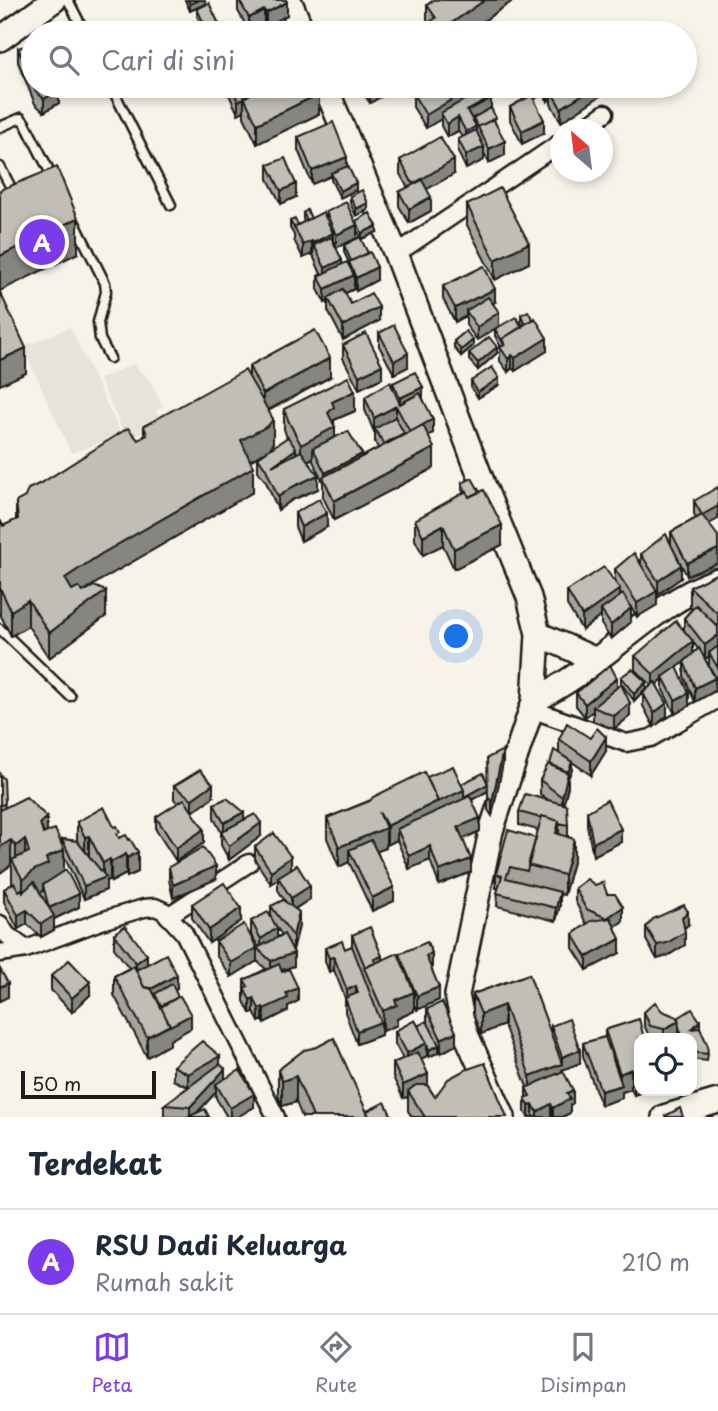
<!DOCTYPE html>
<html lang="id">
<style>
body{margin:0;font-family:"Playpen Sans",sans-serif;background:#f6f6f7;color:#1f2937}
.controls{position:absolute;right:21px;bottom:21px;display:grid;overflow:hidden;border-radius:14px;box-shadow:0 4px 10px #0003}
.controls button{width:63px;height:63px;display:grid;place-items:center;padding:0;border:0;border-bottom:2px solid #e0e1e3;background:#fff;color:#1f2937;font:35px sans-serif}
.compass{position:absolute;left:550px;top:119px;width:63px;height:63px;border-radius:50%;background:#fff;box-shadow:0 4px 10px #0003;rotate:332deg}
.scale{position:absolute;left:21px;bottom:18px;width:135px;box-sizing:border-box;padding-left:7px;border:4px solid #1c1c1c;border-top:0;font-size:19px;line-height:24px;white-space:nowrap;color:#1c1c1c;-webkit-text-stroke:5px #f7f3e8;paint-order:stroke}
.you{position:absolute;left:457px;top:637px;width:24px;height:24px;margin:-18px;border:5px solid #fff;border-radius:50%;background:#1a73e8;box-shadow:0 0 0 10px #1a73e833}
.badge{display:grid;place-items:center;width:46px;height:46px;border-radius:50%;background:#7c3aed;color:#fff;font-size:23px;font-weight:700}
.pin{position:absolute;translate:-50% -50%;border:4px solid #fff;box-shadow:0 2px 7px #0006}
.list{margin:0;padding:0;list-style:none}
h2{display:flex;justify-content:space-between;align-items:center;height:91px;margin:0;padding:0 28px;font-size:30px}
h2 small{font-size:23px;font-weight:400;color:#747a83}
.list li{display:grid;grid-template-columns:46px 1fr auto;gap:21px;align-items:center;box-sizing:border-box;height:105px;padding:0 28px;border-top:2px solid #e0e1e3}
.list b{display:block;font-size:26px;white-space:nowrap}
.list p{margin:0;font-size:23px;white-space:nowrap;color:#747a83}
.list em{font-size:23px;font-style:normal;color:#747a83}
.icon{flex:none;width:38px;height:38px;fill:none;stroke:currentColor;stroke-width:2;stroke-linecap:round;stroke-linejoin:round}
.map{position:relative;flex:none;width:718px;height:1117px;overflow:hidden}
.search{position:absolute;background:#fff;box-shadow:0 4px 10px #0003;left:21px;right:21px;top:21px;height:77px;display:flex;align-items:center;gap:18px;box-sizing:border-box;padding:0 24px;border-radius:38px;color:#747a83;font-size:26px}
.sheet{height:196px;background:#fff}
nav{display:flex;justify-content:space-around;align-items:center;box-sizing:border-box;height:98px;border-top:2px solid #e0e1e3;background:#fff;font-size:19px;color:#747a83}
nav a{display:grid;justify-items:center;gap:4px}
nav .on{color:#7c3aed}
.map>svg:first-child{display:block}
.built{fill:#e6e3d9}
.lines{fill:none;stroke-linecap:round;stroke-linejoin:round}
.lane-casing{stroke:#1c1c1c;stroke-width:13}
.street-casing{stroke:#1c1c1c;stroke-width:21}
.secondary-casing{stroke:#1c1c1c;stroke-width:28}
.lane{stroke:#f7f3e8;stroke-width:8}
.street{stroke:#f7f3e8;stroke-width:16}
.secondary{stroke:#f7f3e8;stroke-width:23}
.wall{fill:#a5a39c;stroke:#1c1c1c;stroke-width:2;fill-rule:evenodd}
.shaded-wall{fill:#86857f;stroke:#1c1c1c;stroke-width:2}
.building{fill:#c0beb5;stroke:#1c1c1c;stroke-width:2}
</style>
<div class="map">
<svg width="718" height="1117" viewBox="0 0 718 1117">
<rect width="100%" height="100%" fill="#f7f3e8"/>
<filter id="ink" filterUnits="userSpaceOnUse"><feTurbulence type="fractalNoise" baseFrequency=".0143" numOctaves="2"/><feDisplacementMap in="SourceGraphic" scale="14" xChannelSelector="R" yChannelSelector="G"/><feConvolveMatrix kernelMatrix="1 2 1 2 8 2 1 2 1" color-interpolation-filters="sRGB"/></filter>
<g filter="url(#ink)">
<path class="built" d="M70,327L122,436L71,453L23,347Z
M133,364L150,381L163,407L156,410L163,423L127,439L99,379Z"/>
<g class="lines">
<g class="lane-casing">
<path id="lane" d="M68,0L85,33
M111,86L171,205
M0,127L21,118L25,123L53,178
M0,167L15,195
M74,221L105,283L106,292L98,322L100,339L110,358
M0,629L70,696"/>
</g>
<g class="street-casing">
<path id="street" d="M581,130L605,113
M396,254L560,143
M531,709L626,743L651,738L718,699
M168,916L249,863
M0,924L7,935L26,949L101,921L144,908L155,907L164,911L184,933L276,1117
M0,953L26,949"/>
</g>
<g class="secondary-casing">
<path id="secondary" d="M289,0L303,33
M0,39L54,0
M325,86L396,254L483,484L529,597L538,634L534,701L491,831L457,995L465,1032L503,1117
M538,634L596,660
M534,701C548,693 562,685 575,676C622,643 663,600 718,580
M664,1117L718,1101"/>
</g>
<use href="#lane" class="lane"/>
<use href="#street" class="street"/>
<use href="#secondary" class="secondary"/>
</g>
<path class="wall" d="M185,0H205V4L190,11Z
M238,0H286L287,15L266,27L264,23L249,31L238,11Z
M434,0H514L466,33H423V26L427,24V5Z
M197,9L219,31L212,33H205L197,16Z
M18,48L59,103L44,112L35,104L18,62Z
M225,86H315L319,114L257,144L244,117V111L238,114Z
M358,86H399L370,103Z
M521,86H600V96L561,122L551,104V98L548,101L543,94L534,99L544,133L522,144L510,120V107L527,98L521,89Z
M413,94L471,97L491,109L505,155L489,163L484,153V160L466,169L458,152V139L462,137L458,131L447,137L441,126V119L426,128L413,107Z
M298,137L347,166L356,190L340,198L331,180V176L312,184L298,150Z
M400,160L454,174L426,189L431,211L409,223L399,206V192L408,188L400,174Z
M268,165L296,197L281,204L268,179Z
M350,196L368,210L356,216L350,203Z
M467,205L529,263L495,280L467,225Z
M326,212L356,222L377,232L362,239L357,230L336,248L342,264L349,266V263L344,252V245L377,280L356,291L354,286V289L345,293L351,304L379,321L343,340L328,311V301L325,303L318,289V276L321,274L314,258V256L312,254L303,258L294,240V235L290,228V221L298,225L304,222L303,219V213L311,218H326Z
M443,286L495,302L493,303L499,326L477,340L466,325V316L455,322L443,299Z
M521,315L547,351L515,371L512,368L508,372L500,361V347H501L495,336V329L522,327L523,326L521,322Z
M379,333L408,367L394,374L379,346Z
M454,341L473,346L461,356L454,348Z
M343,345L382,378L359,389L343,358Z
M469,353H497L478,370L469,360Z
M249,366L330,377L268,411L273,444L269,450L287,438L284,429V409L355,411L334,420L335,437L362,457L378,448L375,442V431L374,432L365,410V397L393,389V383L423,399L433,433L428,436L434,468L334,520L323,497V482L313,461V458L308,461L318,489L292,500L278,510L266,482L258,471V457L262,454L250,461L253,492L101,580L83,592L106,616L49,658L28,626L11,636L0,614V520L3,526L16,520V502L144,437V426L249,377Z
M471,381L499,385L478,398L471,387Z
M462,483L502,545L454,569L443,545L423,555L415,540V520L464,493L462,490Z
M694,501L709,524L687,576L671,545V532L696,518L694,514Z
M295,513L327,527L301,541L295,527Z
M641,554L681,578L658,594L657,592V605L637,617L630,606L631,622L611,639L601,624V616L582,630L567,605V591L615,582V569L641,566Z
M718,573V681L709,666V656L705,659L704,656L715,691L695,702L684,676V662L687,659L677,668L689,706L675,714L663,690V679L657,684L667,716L654,727L643,706V693L651,685L635,670V656L684,631V618L692,609L690,607V587ZM693,642L698,649L693,654Z
M621,677L646,688L634,701L621,683Z
M617,687L630,716L614,729L593,721V711L585,717L576,706V693Z
M559,739L606,751L591,775L559,753Z
M503,763L492,816L488,810V791L472,800L480,831L463,839L471,872L439,885L430,860L409,869L397,840L387,845L386,843V848L377,851L394,901L372,911L349,862L339,867L327,838V818L427,777L461,784H487Z
M572,769L568,778V786L563,804L568,825V837L574,858L564,895L560,894V905L556,921L497,906L498,888H496V874L536,838L538,830L519,825V812L547,799L540,794V780Z
M0,774L5,808L47,832L62,845V839L77,841V822L120,838L138,872L127,877L126,874L111,882L110,879L106,881V890L84,899L64,856V872L79,907L54,919V930L41,937L27,924L18,929L4,902V889L12,884V867L11,865L0,873Z
M174,786L213,797L193,812L204,843L176,861L156,830V817L178,803L174,799Z
M214,804L244,820L261,836L229,860L221,845V832L214,818Z
M587,812L621,842L593,856L587,825Z
M255,847L291,869L310,899L295,909L299,926L293,950L294,966L282,970L298,1001L288,1006V1011L264,1023L263,1020L259,1022L254,1012L250,1013L244,1001V980L266,969L257,961V948L259,947L251,935V921L271,917V906L285,901L278,890V879L271,884L255,860ZM277,928L282,935L277,937Z
M169,867L216,879L173,898L169,880Z
M575,888L607,894L623,921L615,926L620,953L587,970L573,948V934L588,923H586L575,901Z
M192,904L241,921L209,943L192,918Z
M688,925L684,928L685,945L667,956L657,959L646,940V927Z
M114,934L147,964L177,988L174,990L191,1028L170,1040V1044L147,1057L114,995V976L129,968L114,948Z
M352,935L382,960L399,955L432,967H430L439,1000L417,1010L414,1005V1011L397,1019V1025L383,1031L381,1026V1035L357,1044L345,1012V998L334,970L329,972L325,961V948L345,949L352,946Z
M216,941L257,961L231,977L216,955Z
M529,974L551,1035V1026L580,1063L562,1070L573,1103L570,1105V1113L562,1117H528L525,1112V1098H526V1088L527,1087L504,1025L481,1034L473,1014V994Z
M51,976L90,995L72,1012L51,990Z
M427,1009L456,1045L441,1053L439,1048V1052L429,1057L427,1052V1056L421,1059L428,1086L435,1097L507,1117H412L408,1111V1097L403,1098L393,1077V1063L403,1059L395,1044V1031L418,1026L427,1022Z
M662,1011L700,1027L708,1053L707,1061L692,1059V1038H681L679,1034L672,1038H650L644,1025V1012Z
M639,1019V1091H644L634,1095L631,1089L622,1092V1098L601,1105L583,1056V1043L605,1037V1030Z
M304,1050L367,1111L392,1117H302L296,1102L282,1106L278,1095V1070Z
M220,1064L225,1079L254,1107L237,1117H227L216,1098V1092L197,1113L209,1117H164V1105L188,1087L173,1080V1066Z"/>
<path class="shaded-wall" d="M199,0H205V4L190,11V4Z
M485,0H514L466,33H437Z
M287,2V15L266,27V13Z
M264,10V23L249,31V18Z
M219,24V31L206,33V28Z
M377,86H399L370,103V90Z
M534,86H543V94L530,102V89Z
M550,86H570L551,91V98L548,101V87Z
M596,86H600V96L561,122V108Z
M471,88V102L441,113V119L426,128V115Z
M59,90V103L44,112V99Z
M319,94V114L257,144V124Z
M244,98V111L238,114V101Z
M491,98V111L473,118V121L467,111Z
M458,117V131L447,137V124Z
M544,120V133L522,144V131Z
M476,126V140L466,145V132Z
M505,141V155L489,163V149Z
M484,147V160L466,169V155Z
M347,157V170L331,173V176L312,184V171Z
M454,160V174L413,197V184Z
M356,183V190L340,198V191Z
M296,184V197L281,204V191Z
M431,197V211L409,223V209Z
M368,203V210L356,216V209Z
M78,218V253L0,291V256Z
M357,225V238L336,248V235Z
M377,226V232L362,239V233Z
M333,233V246L314,245L313,256V243Z
M312,241V254L303,258V245Z
M529,243V263L495,280V260Z
M342,260V273L325,282V268Z
M377,267V280L356,291V278Z
M354,275V289L329,301L328,298V301L325,303V289Z
M495,289V302L469,315L466,311V316L455,322V308Z
M379,307V321L343,340V326Z
M499,312V326L477,340V327Z
M547,338V351L515,371V358Z
M473,340V346L461,356V350Z
M497,347V353L478,370V363Z
M26,348V373L0,385V360Z
M408,353V367L394,374V361Z
M512,355V368L508,372V359Z
M330,358V377L263,413V394Z
M382,365V378L359,389V376Z
M499,378V385L478,398V392Z
M423,387V400L400,412V398Z
M355,391V411L334,420V427H335V446L313,448V458L301,464V445L328,413L332,402Z
M396,406V419L375,429L374,432V418Z
M273,419V444L268,451L241,465V440Z
M433,419V433L410,445V432Z
M434,448V468L334,520V501Z
M296,449V462L272,466Z
M362,454V467L325,481V473Z
M253,467V492L101,580L65,603V578L101,554Z
M318,475V489L292,500L278,510V497L292,487Z
M718,506V519L702,528V515Z
M327,513V527L301,541V527Z
M443,525V545L423,555V536Z
M502,525V545L454,569V549Z
M718,549V563L687,576V563Z
M681,565V578L658,594V581Z
M620,589V603L601,610V616L582,630V616Z
M106,591V616L49,658V633Z
M657,591V605L637,617V603Z
M28,600V626L11,636V611Z
M631,608V622L611,639V625Z
M718,635V649L709,653V656L705,659V645Z
M693,641V655L664,678L663,677V679L653,687V674Z
M617,678V691L593,707V711L585,717V704Z
M715,678V691L695,702V688Z
M646,682V688L634,701V694Z
M689,693V706L675,714V700Z
M630,703V716L614,729V716Z
M667,703V716L654,727V713Z
M606,737V751L591,775V761Z
M503,750V763L492,816V802Z
M572,762V769L568,779V772Z
M568,773V786L562,811V797Z
M213,784V797L192,812V799Z
M488,784V791L464,804L397,829V840L387,845V826L438,801L464,790Z
M244,812V825L224,837V823Z
M47,817V842L40,823Z
M480,818V831L458,841V827Z
M559,821V840L556,833Z
M261,823V836L229,860V846Z
M386,828V848L354,860L349,850V862L339,867V847Z
M204,829V843L176,861V848Z
M621,829V842L593,856V843Z
M89,836V855L85,857V837Z
M25,839V865L16,867V846Z
M574,839V858L564,895V875Z
M11,840V865L0,873V847Z
M430,846V860L409,869V856Z
M64,850V875L43,885V891L34,895L23,905V880L46,858Z
M138,852V872L127,877V858Z
M126,854V874L111,882V862Z
M291,857V870L278,877V879L271,884V871Z
M110,859V879L106,881V890L84,899V886L103,878V863Z
M471,859V872L439,885V871Z
M216,866V879L173,898V885Z
M310,886V899L291,911V898Z
M394,887V901L372,911V898Z
M560,892V905L556,921V908Z
M79,894V907L54,919V930L41,937V924L49,908Z
M623,907V921L607,932V918Z
M241,908V921L209,943V930Z
M27,910V924L18,929V915Z
M299,912V926L293,950V936Z
M688,912V925L682,930V917Z
M277,928V942L261,952V939Z
M685,932V945L667,956L657,959V945Z
M620,939V953L587,970V957Z
M257,948V961L231,977V963Z
M294,953V966L271,974V961Z
M432,953V967L426,969V956Z
M147,955V968L136,976V963Z
M382,956V969L376,972L374,959Z
M334,957V970L329,972V958Z
M177,975V988L157,999L144,993Z
M90,982V995L72,1012V998Z
M8,983V997L0,1001V987Z
M356,986V1000L347,1003V990Z
M439,987V1000L417,1010V996Z
M298,988V1001L288,1006V1011L264,1023V1009L286,993Z
M414,992V1011L397,1019V1025L383,1031V1011L395,1000Z
M254,998V1012L250,1013V1000Z
M504,1005V1025L481,1034V1014Z
M263,1007V1020L259,1022V1009Z
M191,1015V1028L170,1040V1044L147,1057V1037Z
M679,1021V1034L672,1038H664V1029Z
M700,1021V1027L692,1029Z
M381,1022V1035L357,1044V1031Z
M456,1032V1045L441,1053V1039Z
M427,1043V1056L407,1066V1053Z
M439,1045V1052L429,1057V1050Z
M580,1050V1063L562,1070V1084L530,1096V1076L562,1064V1057Z
M220,1056V1069L188,1088V1074Z
M225,1069V1082L216,1084V1092L193,1117H190V1107Z
M631,1069V1089L622,1092V1098L601,1105V1091L620,1086V1074Z
M639,1073V1091H644L634,1095V1075Z
M428,1074V1087L408,1091V1097L403,1098V1085Z
M296,1076V1102L282,1106V1081Z
M573,1090V1103L570,1105V1113L562,1117H553V1108L567,1093Z
M254,1094V1107L237,1117H230V1108Z
M533,1104V1117H529V1106Z
M551,1104V1117H537V1112Z"/>
<path class="building" d="M188,0H199L190,4Z
M239,0H286L287,2L266,13L264,10L249,18Z
M434,0H485L437,33H428L423,26L436,18L427,5Z
M209,3L219,24L206,28L197,9Z
M297,28L299,33H290L289,31Z
M33,44V86H58L59,90L44,99L35,90L18,48Z
M231,86H251L254,92L238,101Z
M252,86H263L264,87L255,92Z
M267,86H315L319,94L257,124L244,97Z
M367,86H377L370,90Z
M426,86H469L471,88L426,115L413,94Z
M559,86H596L561,108L551,91Z
M486,88L491,98L467,111L476,126L466,132L458,117L447,124L441,113Z
M532,95L544,120L522,131L510,107Z
M491,108L496,118L478,127L473,118Z
M493,119L505,141L489,149L478,127Z
M333,122L347,157L312,171L298,137Z
M476,130L484,147L466,155L458,139Z
M440,137L454,160L413,184L400,160Z
M285,158L296,184L281,191L268,165Z
M348,166L356,183L340,191L331,173Z
M57,167L78,218L0,256V190Z
M422,180L431,197L409,209L399,192Z
M500,188L529,243L495,260L467,205Z
M362,190L368,203L356,209L350,196Z
M346,202L357,225L336,235L326,212Z
M307,210L311,218L307,220L303,213Z
M323,212L333,233L313,243L312,241L303,245L294,227Z
M370,213L377,226L362,233L356,221Z
M295,219L298,225L294,227V228L290,221Z
M331,237L342,260L325,268L314,245Z
M360,237L368,253L351,261L344,245Z
M370,252L377,267L356,278L349,262Z
M347,262L354,275L325,289L318,276Z
M484,266L495,289L455,308L443,286Z
M343,289L351,304L371,293L379,307L343,326L328,298Z
M0,292L26,348L0,360Z
M488,297L499,312L477,327L466,311Z
M528,311L533,320L525,324L521,315Z
M516,317L522,327L502,339V341L495,329Z
M535,318L547,338L515,358L512,355L508,359L500,347L505,345L502,339Z
M394,325L408,353L394,361L379,333Z
M315,330L330,358L263,394L249,366Z
M466,331L473,340L461,350L454,341Z
M366,333L382,365L359,376L343,345Z
M489,337L497,347L478,363L469,353Z
M492,367L499,378L478,392L471,381Z
M245,370L273,419L268,426L241,440L253,467L101,554L65,578L72,590L78,587L83,592L94,586L106,591L49,633L28,600L11,611L0,588V520L3,526L18,519L16,502L25,497L28,489L43,482L128,428L138,440L147,435L144,426Z
M415,372L423,387L400,398L393,383Z
M348,377L355,391L332,402L334,407L328,413L335,427L301,445L289,422L284,409Z
M390,382L400,404L420,393L433,419L410,432L396,406L374,418L365,397Z
M395,417L404,433L384,444L375,429Z
M423,425L434,448L334,501L323,477Z
M348,431L362,454L325,473L313,448Z
M288,437L296,449L272,466L301,451L318,475L292,487L278,497L266,469L258,457Z
M472,478L480,492L469,497L462,483Z
M718,487V506L702,515L694,501Z
M484,490L502,525L454,549L443,525L423,536L415,520L467,491L469,497Z
M319,499L327,513L301,527L295,513Z
M702,515L718,536V549L687,563L671,532Z
M666,534L681,565L658,581L641,554Z
M634,553L657,591L637,603L615,569Z
M604,567L620,589L582,616L567,591Z
M718,573V614L690,587Z
M623,594L631,608L611,625L601,610Z
M696,605L718,627V635L705,645L684,618Z
M676,621L693,641L653,674L635,656Z
M718,646V668L709,653Z
M699,648L715,678L695,688L684,662Z
M610,665L617,678L585,704L576,693Z
M677,667L689,693L675,700L663,677Z
M632,669L646,682L634,694L621,677Z
M655,682L667,703L654,713L643,693Z
M621,684L630,703L614,716L593,707Z
M567,723L590,738L597,728L606,737L591,761L559,739Z
M503,750L492,802L488,797L487,758Z
M554,750L572,762L568,772L550,764Z
M548,764L568,773L562,797L540,780Z
M453,766L464,790L438,802L427,777Z
M200,770L213,784L192,799L174,786Z
M424,772L438,801L387,826L379,812L386,828L339,847L327,818L370,801L373,797Z
M483,773L488,784L464,797V790L461,784Z
M0,774L4,779L5,803L0,806Z
M525,794L567,805L568,825L559,823V821L542,816L541,818L519,812Z
M470,796L480,818L458,827L471,859L439,871L430,846L409,856L397,829Z
M26,797L47,817L40,823L43,834L55,829L64,850L46,858L48,864L34,870L23,880L12,860L29,852L25,839L16,846L11,840L0,847V810Z
M227,798L244,812L224,823L214,804Z
M184,799L204,829L176,848L156,817Z
M607,800L621,829L593,843L587,812Z
M104,807L114,827L117,826L120,832L117,834L119,838L126,835L129,840L130,839L138,852L127,858L126,854L111,862L110,859L103,863L89,836L85,837L77,822Z
M255,814L261,823L229,846L221,832Z
M542,816L559,821L556,833L574,839L564,875L528,865Z
M508,830L536,838L527,871L510,867L506,878L560,892L556,908L497,893L502,876L496,874Z
M274,833L291,857L271,871L255,847Z
M62,839L77,841L106,877L84,886Z
M371,840L394,887L372,898L349,850Z
M203,847L216,866L173,885L169,867Z
M297,865L310,886L291,898L278,877Z
M66,870L79,894L49,908L54,916L41,924L27,910L18,915L4,889L14,883L19,891L21,889L23,892L34,882L49,908L43,885Z
M587,879L595,885L603,882L607,894H615L623,907L607,918L586,909L575,888Z
M224,883L241,908L209,930L192,904Z
M283,900L299,912L293,936L271,906Z
M684,905L688,912L682,917L685,932L667,943L657,945L646,927L653,919Z
M268,912L277,928L261,939L251,921Z
M611,918L620,939L587,957L573,934L591,921Z
M244,924L257,948L231,963L216,941Z
M125,926L147,955L136,963L114,934Z
M370,927L382,956L374,959L375,963L365,967L352,935Z
M284,934L294,953L271,961L257,948Z
M342,941L345,949L352,946L381,1022L357,1031L345,998L358,993L356,986L347,990L334,957L329,958L325,948Z
M427,942L432,953L426,956L439,987L417,996L399,954Z
M398,953L414,992L395,1000L397,1005L383,1011L364,968Z
M166,954L177,975L151,989L144,987L136,970Z
M69,960L90,982L72,998L51,976Z
M279,964L282,972L289,969L298,988L286,993L288,998L264,1009L263,1007L259,1009L254,998L250,1000L244,988L248,986L244,980Z
M134,966L144,987L151,988L170,1025L147,1037L114,976Z
M0,969L8,983L0,987Z
M529,974L562,1064L530,1076L504,1005L481,1014L473,994Z
M172,984L178,997L161,1006L155,994Z
M180,996L191,1015L170,1026L161,1007Z
M442,1002L456,1032L441,1039L427,1009Z
M655,1002L662,1011L677,1017L679,1021L664,1029L650,1026L644,1012Z
M692,1009L700,1021L692,1029L700,1028L708,1046L707,1054L692,1052V1038H690V1035H682L679,1027L678,1018Z
M569,1019L580,1050L562,1057L551,1026Z
M639,1019L644,1038H639V1073L634,1075L631,1069L620,1074L605,1030Z
M415,1020L427,1043L407,1053L395,1031Z
M427,1021L439,1045L429,1050L427,1043L418,1026Z
M605,1037L622,1085L601,1091L583,1043Z
M334,1038L369,1117H313L296,1076L282,1081L278,1070L304,1050L317,1047Z
M202,1041L220,1056L188,1074L173,1066Z
M418,1052L428,1074L403,1085L393,1063Z
M485,1063L507,1117H425L408,1091L416,1085H427L435,1097L448,1079L465,1070Z
M220,1064L225,1069L190,1107L164,1105Z
M240,1070L254,1094L230,1108L216,1084Z
M563,1071L573,1090L567,1093L570,1099L553,1108L551,1104L537,1112L533,1104L529,1106L525,1098L530,1096L526,1088Z
M385,1102L392,1117H369L367,1111Z
M680,1108L683,1117H666L665,1116Z
M205,1109L209,1117H188Z"/>
</g>
</svg>
<div class="controls">
<button><svg class="icon" aria-label="locate" viewBox="0 0 24 24"><circle cx="12" cy="12" r="6"/><path d="M12 2v4M12 18v4M2 12h4M18 12h4"/></svg></button>
</div>
<svg class="compass" viewBox="-18 -18 36 36"><path d="M0-13l5 13h-10z" fill="#e53935"/><path d="M0 13l5-13h-10z" fill="#747a83"/></svg>
<div class="scale">50 m</div>
<div class="you"></div>
<div class="pin badge" style="left:42px;top:242px">A</div>
<div class="search"><svg class="icon" aria-label="search" viewBox="0 0 24 24"><circle cx="10" cy="10" r="6"/><path d="M15 15l6 6"/></svg>Cari di sini</div>
</div>
<section class="sheet">
<h2>Terdekat<small></small></h2>
<ul class="list">
<li><span class="badge">A</span><div><b>RSU Dadi Keluarga</b><p>Rumah sakit</p></div><em>210 m</em></li>
</ul>
</section>
<nav>
<a class="on"><svg class="icon" aria-label="map" viewBox="0 0 24 24"><path d="M3 6l6-2 6 2 6-2v14l-6 2-6-2-6 2zM9 4v14M15 6v14"/></svg>Peta</a>
<a><svg class="icon" aria-label="directions" viewBox="0 0 24 24"><path d="M12 3l9 9-9 9-9-9zM9 14v-3h6M13 9l2 2-2 2"/></svg>Rute</a>
<a><svg class="icon" aria-label="saved" viewBox="0 0 24 24"><path d="M7 4h10v16l-5-4-5 4z"/></svg>Disimpan</a>
</nav>
